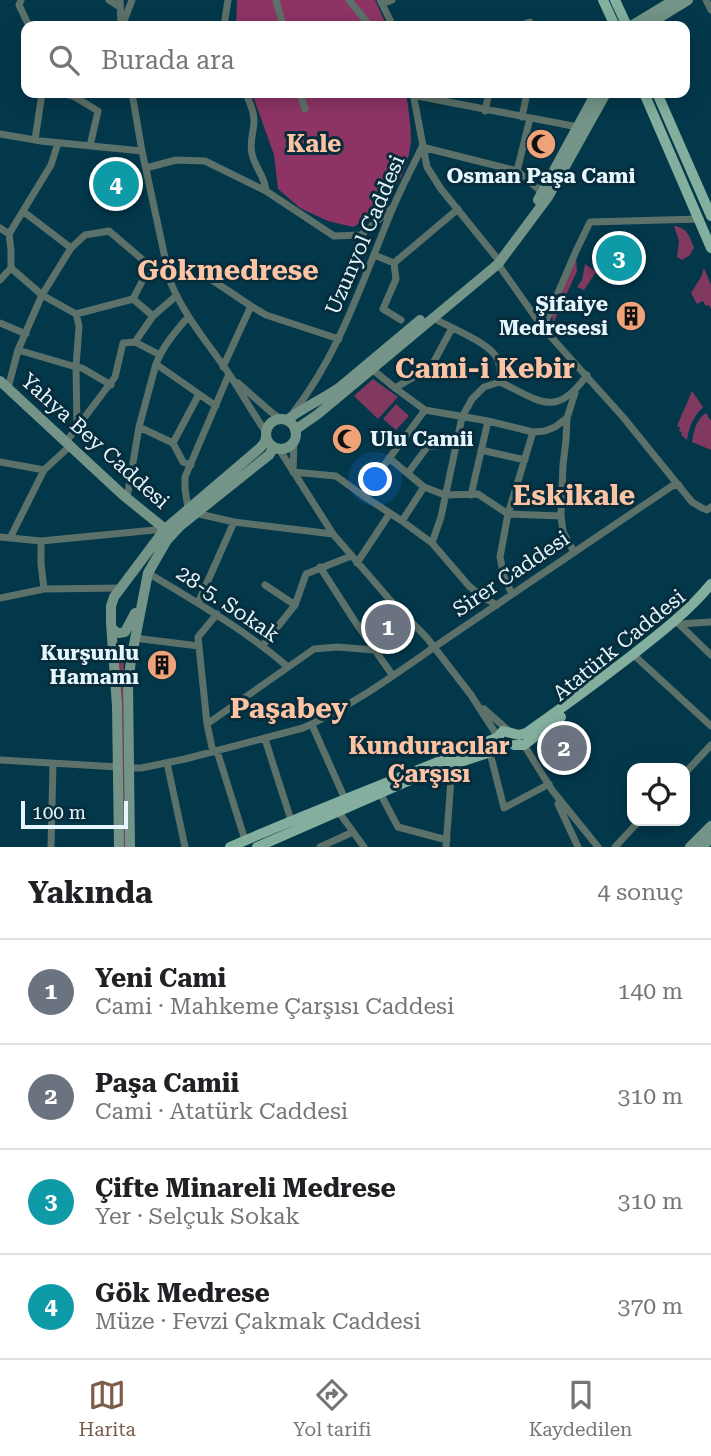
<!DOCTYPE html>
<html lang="tr">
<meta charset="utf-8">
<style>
body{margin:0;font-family:"Roboto Serif",serif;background:#f2f2f2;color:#202124}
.controls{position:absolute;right:21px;bottom:21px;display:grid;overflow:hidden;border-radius:14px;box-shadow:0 4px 18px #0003}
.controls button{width:63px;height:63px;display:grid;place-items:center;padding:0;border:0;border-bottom:2px solid #e0e0e0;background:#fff;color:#202124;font:35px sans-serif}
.scale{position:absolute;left:21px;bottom:18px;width:107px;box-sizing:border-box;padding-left:7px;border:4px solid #e7f6fd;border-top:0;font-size:19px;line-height:24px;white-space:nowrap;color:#e7f6fd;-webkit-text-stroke:5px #072d3c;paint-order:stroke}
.you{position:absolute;left:376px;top:480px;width:24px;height:24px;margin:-18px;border:5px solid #fff;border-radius:50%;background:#1a73e8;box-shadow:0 0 0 10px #1a73e833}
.badge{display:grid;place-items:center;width:46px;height:46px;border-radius:50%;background:#7e5c4a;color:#fff;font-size:23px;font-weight:700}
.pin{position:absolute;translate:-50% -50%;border:4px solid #fff;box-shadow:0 2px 7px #0006}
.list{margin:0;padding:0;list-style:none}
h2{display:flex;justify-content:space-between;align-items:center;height:91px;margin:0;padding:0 28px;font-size:30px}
h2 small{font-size:23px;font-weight:400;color:#757577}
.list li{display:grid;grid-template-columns:46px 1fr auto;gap:21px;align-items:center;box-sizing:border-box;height:105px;padding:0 28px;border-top:2px solid #e0e0e0}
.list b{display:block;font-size:26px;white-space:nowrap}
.list p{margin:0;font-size:23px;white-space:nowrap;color:#757577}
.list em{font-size:23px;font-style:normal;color:#757577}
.icon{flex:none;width:38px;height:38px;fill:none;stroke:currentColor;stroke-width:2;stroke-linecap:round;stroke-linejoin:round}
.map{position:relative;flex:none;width:711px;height:847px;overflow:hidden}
.search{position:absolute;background:#fff;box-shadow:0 4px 18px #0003;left:21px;right:21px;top:21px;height:77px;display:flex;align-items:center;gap:18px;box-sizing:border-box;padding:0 24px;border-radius:14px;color:#757577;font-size:26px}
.sheet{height:511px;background:#fff}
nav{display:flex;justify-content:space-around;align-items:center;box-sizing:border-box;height:98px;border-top:2px solid #e0e0e0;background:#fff;font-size:19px;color:#757577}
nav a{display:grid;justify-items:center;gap:4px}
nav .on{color:#7e5c4a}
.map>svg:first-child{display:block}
.green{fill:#81395f}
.forest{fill:#8d3465}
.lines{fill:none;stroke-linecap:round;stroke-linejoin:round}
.street{stroke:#5c7169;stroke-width:7}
.secondary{stroke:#739487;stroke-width:10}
.primary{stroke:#84af9e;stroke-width:10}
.labels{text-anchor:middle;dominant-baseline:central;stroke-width:6;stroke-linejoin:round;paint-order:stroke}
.poi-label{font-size:21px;font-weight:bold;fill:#e7f6fd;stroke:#072d3c;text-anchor:end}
.street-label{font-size:21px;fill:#e7f6fd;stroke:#072d3c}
.quarter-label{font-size:24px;font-weight:bold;fill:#fec3a3;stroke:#072d3c}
.district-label{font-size:28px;font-weight:bold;fill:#fec3a3;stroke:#072d3c}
</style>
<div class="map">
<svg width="711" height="847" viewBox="0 0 711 847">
<rect width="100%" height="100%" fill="#03384b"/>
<path class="green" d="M674,226C687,227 690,237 694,248L690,255L682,260L677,257L679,241Z
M576,258L577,271L553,324L552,313Z
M585,264L596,272L584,290L577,287L582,280Z
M704,268L711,285V309L709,305L706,306L703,301L697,304L691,293L701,277Z
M373,379L398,397L378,419L354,396Z
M692,391L703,407C693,417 689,427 687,440L681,435L682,432L679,431L680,427L677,426Z
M396,404L409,416L396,430L383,419Z
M706,413L711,421V450L692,442C694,431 696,419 706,413Z
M118,657L124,658L123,698L125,829L127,847H122Z"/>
<path class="forest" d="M237,0H375L387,26H236Z
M252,93H406C408,107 413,135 410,148C405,181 382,212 353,227L328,221L300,208L278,189L274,155Z"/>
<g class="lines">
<path class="street" d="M21,0L19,5L29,26
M109,0L120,7
M120,0L121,26
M276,0L283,26
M349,0L370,26
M380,0L393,26
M706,0L711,10
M382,4L392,0
M122,26L132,0
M224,26L228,0
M519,26L530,22
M61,93L75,97L98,111L90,146
M132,93L142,151L170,281C185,318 210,345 231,377C243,395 253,414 266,432
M246,93C249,101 254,111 254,120C254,132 249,142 252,154C255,168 265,176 266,191L334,236L361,235L392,208
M300,93L305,109
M413,93L427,167L441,189L496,257
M412,95L578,127
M485,111L489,93
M522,117L527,93
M0,134L41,141L142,151
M35,140L42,93
M58,143L51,165L9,234L11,250V268L42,295L76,314L133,299L153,316
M422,147L517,171L543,193
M146,168L176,160L205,161L266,191
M517,171L530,118
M24,212L71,248
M0,228L9,234
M374,255L394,263L458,209
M394,263L396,279L383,309L401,320
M498,264L543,328L623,417L692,502L702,508L707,510L711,507
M206,276L251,306
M0,280L11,268
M76,314L79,326L76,367L77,428
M433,318C449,327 485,341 495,355C501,362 500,373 500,382
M0,323L26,334
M543,328L576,251L590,222L700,219
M135,342L153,316L176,296
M135,342L160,355
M18,350L76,367L82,368L111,385
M156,364L216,406
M223,367L251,306L266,315L339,339
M372,369L395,388L425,410L488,421L533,432L545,431L555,427L567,418
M238,383L271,412L281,419
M8,388L18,350L42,295L71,248L85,235L109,231L150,266L133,299
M395,388L431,367L452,328
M293,413C340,353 363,279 392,210C401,188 412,168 422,147
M139,427L173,443
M66,442L115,377L123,343L135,342
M279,449L333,534L390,600L427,638L471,695L498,737
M481,450L525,460
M389,458L424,487
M0,462L44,470
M191,465L183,462L173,443L199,394
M293,471L294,441
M293,472L336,476L362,495L402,521L432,543L469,586L484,598L497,605
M408,473L428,446L456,445
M362,495L425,410
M471,495L488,421
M127,498L139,427L156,364C163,346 175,332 188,317
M188,508L185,489V477L229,374
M195,513L234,522L333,534
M402,521L424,487L445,495L478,494L508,514L561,516
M0,537L41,541L165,529
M10,538L44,470L70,446
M41,541V564L44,589
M432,543L441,517L462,417L472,399L484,387L500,382C540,401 556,419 587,375
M574,552L563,532L561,516L563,465L566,440L567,418L575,393
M357,563L390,513
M320,567L354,620L393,676
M148,573C196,602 245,630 288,667
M265,585L295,605
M512,594L504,577L500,557L508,514L533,432
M0,598L44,589L121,588
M198,603L234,522
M679,624L711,655
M679,624L711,622
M134,638L199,646
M263,645L295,605L306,574L351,556
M637,658L711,726
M484,709L509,731
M207,724L314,649L337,647L374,650
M312,725L345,799
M265,739L291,820
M524,745L552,790L598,847
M217,751L245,840
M213,752L207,724L198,637L217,614
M490,753L504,808L549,784
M0,760L118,767
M167,763L185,847
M129,768H141L185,759L303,728C357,704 403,668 452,635C525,585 599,536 672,486L679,485
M685,773L711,745
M380,793L398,827L447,840
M558,804L578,847
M338,811L364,847
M51,847L53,764
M320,847L353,832
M446,847L452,765
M615,847L639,821"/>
<path class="secondary" d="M631,26L674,0
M646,26L688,0
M538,200L596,93
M0,381L123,495L165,529
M266 434a15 15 0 1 1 30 0a15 15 0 1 1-30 0Z
M287,420C304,407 323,399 340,387L420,320
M295,430L318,414L498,264L548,197L606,93
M112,628C116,633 118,634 125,632L135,613
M119,847L117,706L111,623V606L114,597L165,529L260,448L265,442L266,437
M130,847L128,684L131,660L148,573L167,540L180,526L269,455L274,447
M690,847L711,826
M702,847L711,838"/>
<path class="primary" d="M603,0L615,26
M615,0L627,26
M644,93L711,248
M657,93L711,216
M514,745H524L561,717
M433,771L503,748
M230,847C319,808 409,775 498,737L503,731L519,735L526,733C562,708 596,683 631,656C659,634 688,612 711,584
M257,847L415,778"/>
</g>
<defs>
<g id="mosque-disc" transform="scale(1.575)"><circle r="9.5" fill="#f0a378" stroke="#072d3c"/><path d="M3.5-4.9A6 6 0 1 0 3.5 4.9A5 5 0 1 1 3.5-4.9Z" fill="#111"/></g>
<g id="building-disc" transform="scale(1.575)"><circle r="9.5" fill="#f0a378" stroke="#072d3c"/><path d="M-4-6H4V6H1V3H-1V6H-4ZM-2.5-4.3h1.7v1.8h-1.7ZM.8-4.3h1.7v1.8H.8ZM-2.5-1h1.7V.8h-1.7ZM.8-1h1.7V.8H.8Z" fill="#111"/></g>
</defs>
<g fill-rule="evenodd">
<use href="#mosque-disc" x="541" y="144"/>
<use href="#building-disc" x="631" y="316"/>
<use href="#mosque-disc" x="347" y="439"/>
<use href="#building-disc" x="162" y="665"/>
</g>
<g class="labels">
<g class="poi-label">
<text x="541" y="176" text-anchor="middle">Osman Paşa Cami</text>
<text x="608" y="304">Şifaiye<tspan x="608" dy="24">Medresesi</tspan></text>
<text x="370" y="439" text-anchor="start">Ulu Camii</text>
<text x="139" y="653">Kurşunlu<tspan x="139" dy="24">Hamamı</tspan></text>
</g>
<g class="street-label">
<text transform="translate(365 235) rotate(-67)">Uzunyol Caddesi</text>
<text transform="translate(95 441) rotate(42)">Yahya Bey Caddesi</text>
<text transform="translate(511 574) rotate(-34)">Sirer Caddesi</text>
<text transform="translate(228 604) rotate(34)">28-5. Sokak</text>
<text transform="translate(619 645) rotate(-39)">Atatürk Caddesi</text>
</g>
<g class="quarter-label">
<text x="314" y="144">Kale</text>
<text x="429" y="746">Kunduracılar<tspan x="429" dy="28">Çarşısı</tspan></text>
</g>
<g class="district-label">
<text x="228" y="270">Gökmedrese</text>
<text x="485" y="368">Cami-i Kebir</text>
<text x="574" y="495">Eskikale</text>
<text x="289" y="708">Paşabey</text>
</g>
</g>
</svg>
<div class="controls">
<button><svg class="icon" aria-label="locate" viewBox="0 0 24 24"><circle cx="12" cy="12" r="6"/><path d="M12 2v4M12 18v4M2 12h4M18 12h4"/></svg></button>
</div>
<div class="scale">100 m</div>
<div class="you"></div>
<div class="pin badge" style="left:388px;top:627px;background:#6b7280">1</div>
<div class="pin badge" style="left:564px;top:748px;background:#6b7280">2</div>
<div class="pin badge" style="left:619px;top:258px;background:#0f9aa8">3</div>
<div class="pin badge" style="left:116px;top:184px;background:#0f9aa8">4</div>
<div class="search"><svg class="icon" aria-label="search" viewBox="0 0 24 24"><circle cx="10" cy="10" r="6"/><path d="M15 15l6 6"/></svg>Burada ara</div>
</div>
<section class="sheet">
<h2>Yakında<small>4 sonuç</small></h2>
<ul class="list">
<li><span class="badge" style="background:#6b7280">1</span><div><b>Yeni Cami</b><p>Cami · Mahkeme Çarşısı Caddesi</p></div><em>140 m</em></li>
<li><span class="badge" style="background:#6b7280">2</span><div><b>Paşa Camii</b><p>Cami · Atatürk Caddesi</p></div><em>310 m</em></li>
<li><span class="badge" style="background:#0f9aa8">3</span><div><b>Çifte Minareli Medrese</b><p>Yer · Selçuk Sokak</p></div><em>310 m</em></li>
<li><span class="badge" style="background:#0f9aa8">4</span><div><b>Gök Medrese</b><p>Müze · Fevzi Çakmak Caddesi</p></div><em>370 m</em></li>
</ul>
</section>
<nav>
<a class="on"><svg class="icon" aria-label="map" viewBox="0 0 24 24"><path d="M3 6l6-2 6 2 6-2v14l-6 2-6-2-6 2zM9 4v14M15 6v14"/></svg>Harita</a>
<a><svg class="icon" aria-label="directions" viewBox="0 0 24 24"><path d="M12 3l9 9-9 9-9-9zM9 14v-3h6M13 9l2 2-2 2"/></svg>Yol tarifi</a>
<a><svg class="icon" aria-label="saved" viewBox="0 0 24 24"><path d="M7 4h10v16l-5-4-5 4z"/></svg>Kaydedilen</a>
</nav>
